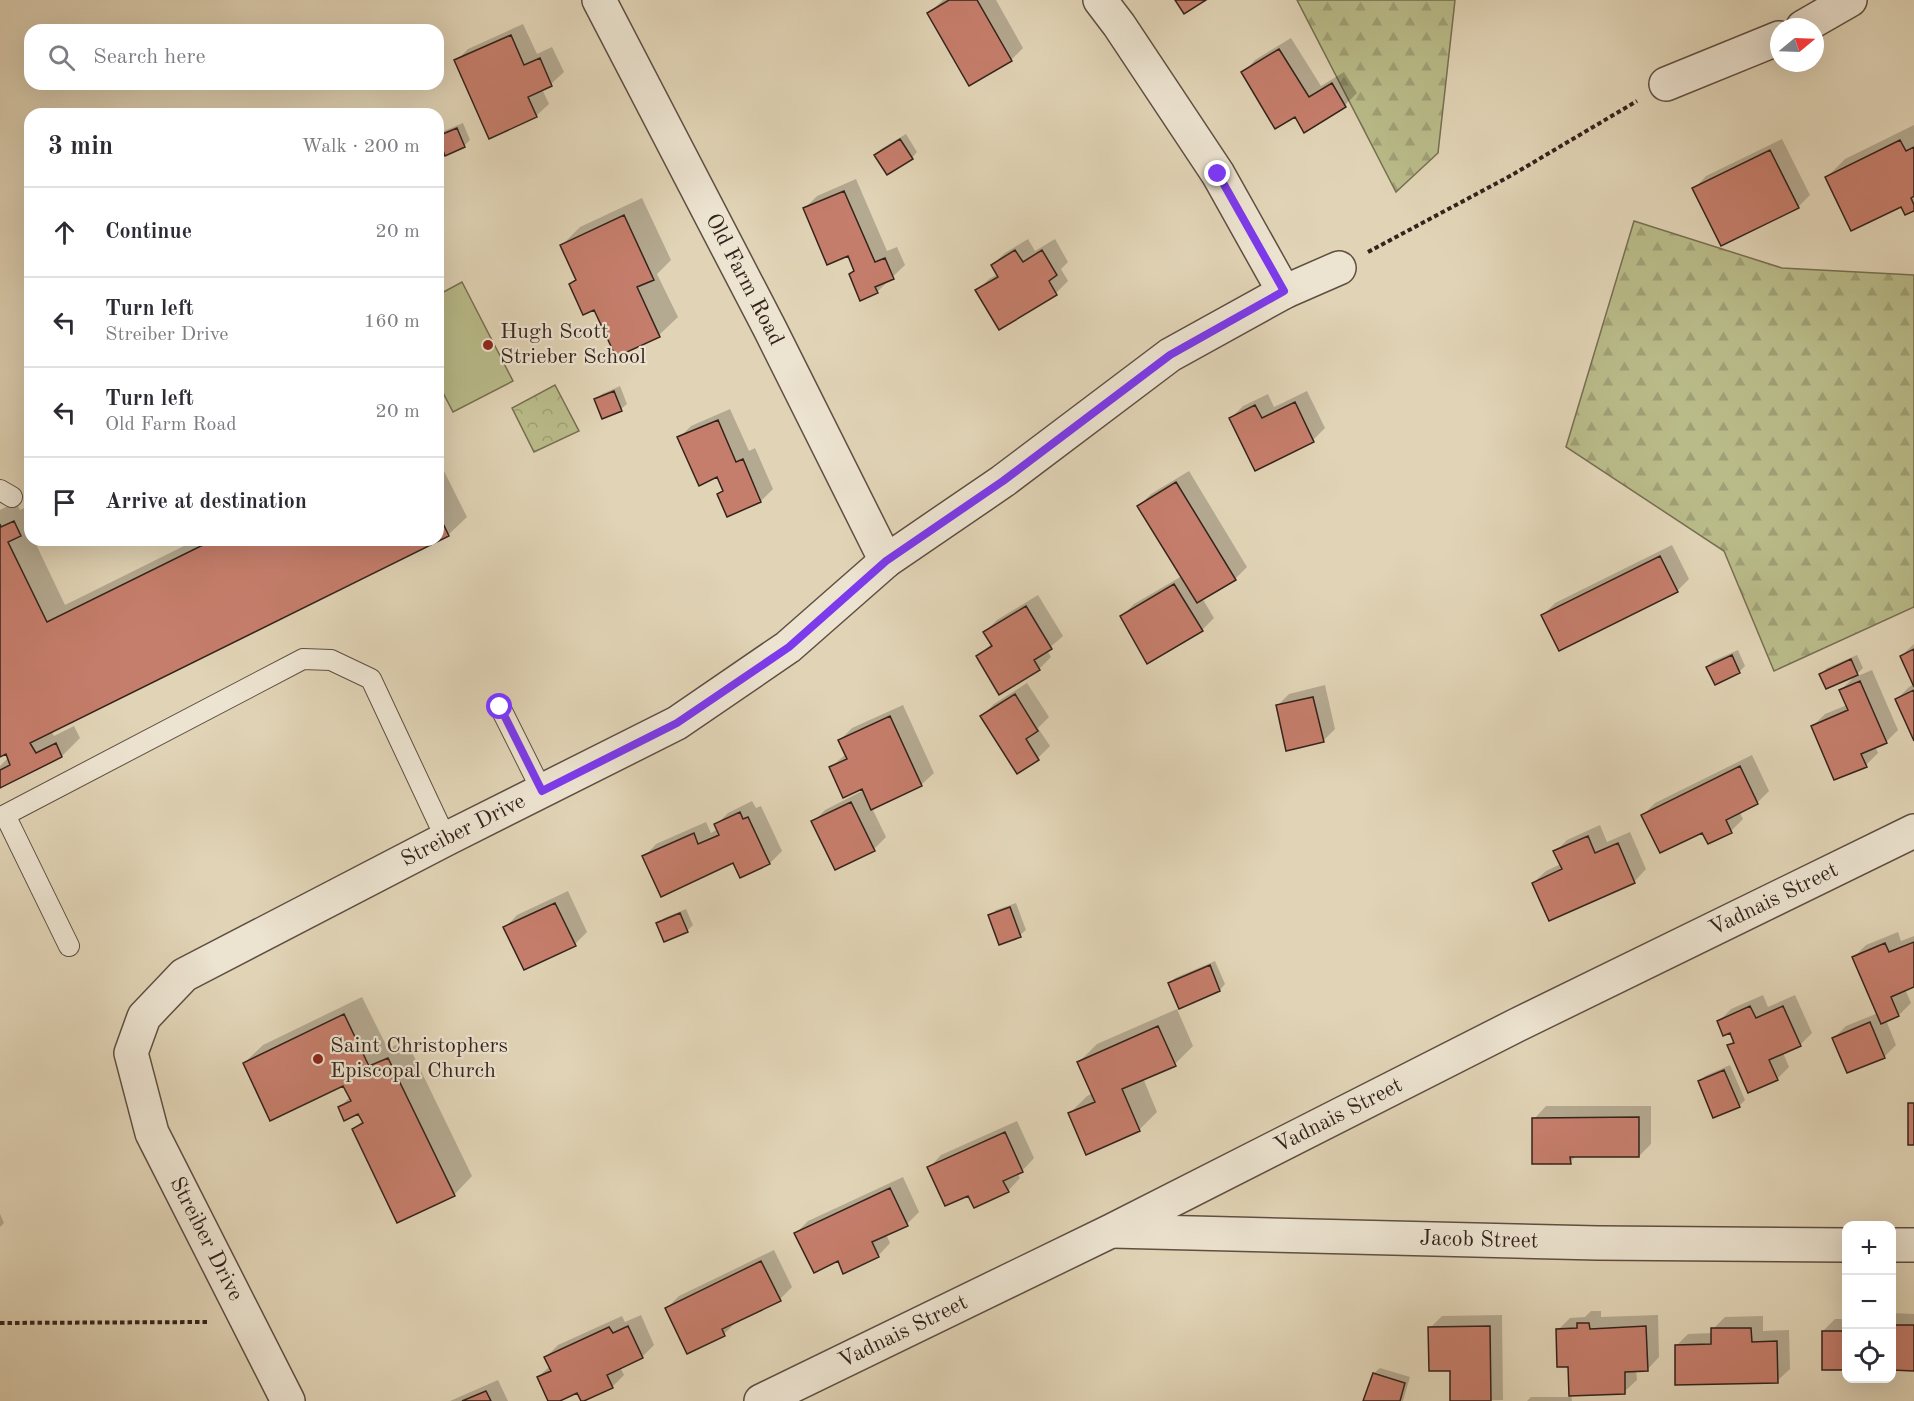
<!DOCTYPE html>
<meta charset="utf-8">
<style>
body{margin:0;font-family:"Old Standard TT",serif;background:#f7f7f7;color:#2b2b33}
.controls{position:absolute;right:18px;bottom:18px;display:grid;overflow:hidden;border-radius:12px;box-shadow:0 6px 24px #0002}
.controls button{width:54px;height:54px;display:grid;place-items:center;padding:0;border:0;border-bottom:2px solid #e1e1e2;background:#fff;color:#2b2b33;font:30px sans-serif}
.compass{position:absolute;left:1770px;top:18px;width:54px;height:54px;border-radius:50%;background:#fff;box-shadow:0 6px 24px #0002;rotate:71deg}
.stop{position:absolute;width:18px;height:18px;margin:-14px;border:4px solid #7c3aed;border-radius:50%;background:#fff}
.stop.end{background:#7c3aed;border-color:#fff;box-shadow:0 2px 6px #0008}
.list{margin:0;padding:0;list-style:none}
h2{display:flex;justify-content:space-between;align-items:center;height:78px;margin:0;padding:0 24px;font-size:26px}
h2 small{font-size:20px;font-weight:400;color:#7c7c81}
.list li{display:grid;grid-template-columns:39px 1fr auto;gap:18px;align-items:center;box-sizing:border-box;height:90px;padding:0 24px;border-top:2px solid #e1e1e2}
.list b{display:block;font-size:22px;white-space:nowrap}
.list p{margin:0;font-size:20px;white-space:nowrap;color:#7c7c81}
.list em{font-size:20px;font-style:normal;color:#7c7c81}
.icon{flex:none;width:33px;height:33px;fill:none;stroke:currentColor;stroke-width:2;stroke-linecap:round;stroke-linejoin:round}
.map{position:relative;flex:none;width:1914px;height:1401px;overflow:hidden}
.search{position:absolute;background:#fff;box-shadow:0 6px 24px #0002;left:24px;top:24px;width:420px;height:66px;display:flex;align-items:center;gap:15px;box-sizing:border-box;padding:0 21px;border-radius:18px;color:#7c7c81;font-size:22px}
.panel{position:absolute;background:#fff;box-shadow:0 6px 24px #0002;left:24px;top:108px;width:420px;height:438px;border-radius:18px}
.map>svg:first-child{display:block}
.forest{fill:url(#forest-firs);stroke:#766f52;stroke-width:1.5}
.park{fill:url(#park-crowns);stroke:#766f52;stroke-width:1.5}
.pitch{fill:#b9bb89;stroke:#766f52;stroke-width:1.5}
.shadow{fill:#0003}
.building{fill:#c67e6c;stroke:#34231c;stroke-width:1.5}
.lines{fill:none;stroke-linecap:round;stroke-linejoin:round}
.lane-casing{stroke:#5f4f42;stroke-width:22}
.street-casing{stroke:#5f4f42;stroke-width:36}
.path{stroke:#34231c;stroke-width:4;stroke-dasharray:4.5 3;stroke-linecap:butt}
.lane{stroke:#ece3d0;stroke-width:20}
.street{stroke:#ece3d0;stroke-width:33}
.route{stroke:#7c3aed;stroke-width:8}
.poi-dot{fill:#8f2418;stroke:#ece3d0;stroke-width:2}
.labels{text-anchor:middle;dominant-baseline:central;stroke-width:4.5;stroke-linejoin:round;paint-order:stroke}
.street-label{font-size:22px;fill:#34231c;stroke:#ece3d0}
.poi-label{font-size:22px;fill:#34231c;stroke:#ece3d0;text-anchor:start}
</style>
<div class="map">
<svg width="1914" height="1401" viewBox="0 0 1914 1401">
<defs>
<pattern id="forest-firs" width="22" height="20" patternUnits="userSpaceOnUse" patternTransform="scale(1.5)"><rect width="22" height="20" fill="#b9bb89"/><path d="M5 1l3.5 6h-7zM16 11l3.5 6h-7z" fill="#a0a076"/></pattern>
<pattern id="park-crowns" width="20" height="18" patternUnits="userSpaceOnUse" patternTransform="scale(1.5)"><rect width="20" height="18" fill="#b9bb89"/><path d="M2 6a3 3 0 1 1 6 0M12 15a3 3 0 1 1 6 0" fill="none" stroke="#a0a076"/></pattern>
</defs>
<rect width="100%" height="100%" fill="#e1d4b6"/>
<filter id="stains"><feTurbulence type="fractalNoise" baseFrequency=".00333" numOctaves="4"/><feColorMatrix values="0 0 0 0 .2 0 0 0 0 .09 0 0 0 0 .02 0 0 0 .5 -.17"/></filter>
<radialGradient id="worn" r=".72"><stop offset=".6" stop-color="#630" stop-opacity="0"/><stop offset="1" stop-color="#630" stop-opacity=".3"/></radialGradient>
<path class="forest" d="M1297,0H1455L1438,153L1396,192Z
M1634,221L1782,268L1914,275V607L1774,671L1724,551L1566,447Z"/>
<path class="park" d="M555,385L579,431L534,452L512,408Z"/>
<path class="pitch" d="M462,282L513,381L453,412L438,383V295Z"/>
<path class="shadow" d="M943,0H996L1023,48L1011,60L929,13Z
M523,24L537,54L552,47L564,72L551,84L542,89L549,104L536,116L456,61L468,49Z
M1291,38L1321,86L1344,72L1357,93L1345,105L1304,131L1295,115L1243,73L1255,60Z
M463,123L470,140L464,146L438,137L444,131Z
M1914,125V209L1827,177L1845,159Z
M906,134L917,152L912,158L876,155L881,149Z
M1782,139L1810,195L1798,207L1694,189L1706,176Z
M856,179L887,251L897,247L905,265L877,292L850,274L855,269L848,254L805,208L817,196Z
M642,198L671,260L657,274L678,317L659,335L617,355L594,308L571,284L577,278L562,245L580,227Z
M1028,239L1035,251L1055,239L1068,262L1061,269L1068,281L1056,293L1000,328L977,291L989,279L998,274L992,265L1005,253Z
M620,386L627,404L621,409L596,400L602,394Z
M1307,391L1325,428L1313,440L1231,418L1243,406L1268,394L1274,407Z
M730,409L749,451L755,448L773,489L761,501L728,515L719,494L724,489L718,475L679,438L691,426Z
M438,459L467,517L448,535L51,731L54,736L74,726L80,738L62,756L0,786V766L9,757L6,752L0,755V510L16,502L20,510L30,505V525L28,527L30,532V540H34L65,605L196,540H438Z
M1189,471L1247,567L1235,579L1202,598L1214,618L1202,630L1122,616L1134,604L1182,576L1139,506L1151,494Z
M1672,545L1689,579L1677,591L1543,615L1555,603Z
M1038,595L1063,636L1047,650L1051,657L1039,669L978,657L992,643L985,632L997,620Z
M1914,644V684L1901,656Z
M1738,650L1745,666L1739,672L1707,667L1713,661Z
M1857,655L1863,668L1857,674H1821L1827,668Z
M1872,670L1898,730L1886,742L1875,746L1878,753L1866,765L1813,726L1825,714L1847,705L1841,690L1853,678Z
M1027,683L1049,717L1038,728L1050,746L1038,758L1017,772L981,717L994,704Z
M1914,684V737L1897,699L1909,687Z
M1325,685L1335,729L1323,741L1277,706L1289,694Z
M903,705L934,773L921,785L872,808L886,837L874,849L813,822L825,810L864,790L830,768L846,754L840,740L852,728Z
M1752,755L1769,791L1757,803L1739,811L1743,819L1731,831H1702L1643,815L1655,803Z
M752,801L756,808L761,806L782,851L770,863L644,857L656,844L706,822L711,833L718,829L716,825L728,813Z
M1600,825L1607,842L1630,832L1646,869L1634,882L1533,883L1546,871L1561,864L1555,852L1567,840Z
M568,891L587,932L575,944L505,928L517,915Z
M1016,903L1026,930L1020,935L990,916L996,910Z
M686,909L693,925L687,931L658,924L664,918Z
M1898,932L1901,941L1914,936V986L1905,989L1911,1003L1899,1015L1886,1020L1896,1045L1884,1057L1834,1038L1846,1026L1878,1013L1854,957L1866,945Z
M1215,961L1225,984L1220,990L1179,1007L1169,984L1175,978Z
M1763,995L1768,1007L1795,995L1812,1033L1800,1045L1783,1053L1789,1067L1777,1079L1729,1046L1734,1040L1730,1030L1719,1021L1731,1009Z
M362,997L388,1049L406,1040L472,1176L454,1195L354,1129L363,1120L359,1112L340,1107L350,1097L343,1084L244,1063L263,1045Z
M1177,1009L1193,1046L1175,1064L1143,1078L1157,1112L1139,1130L1069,1114L1087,1096L1093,1093L1079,1062L1097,1044Z
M1730,1065L1745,1100L1739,1106L1699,1082L1705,1076Z
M1546,1106H1651V1144L1639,1156H1576L1570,1162L1534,1119Z
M1017,1121L1034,1158L1022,1171L1017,1173L1020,1178L1008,1191L969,1194L929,1168L941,1155Z
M903,1177L919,1212L907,1224L886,1234L890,1243L878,1256L838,1259L796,1233L808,1221Z
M0,1214L4,1223L0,1227Z
M774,1250L792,1287L780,1299L736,1322L724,1334L667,1308L679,1296Z
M1591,1311H1601V1317L1658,1315L1659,1357L1647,1370H1636L1637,1380L1624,1392L1571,1394L1572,1401H1527L1531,1397H1570L1569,1366L1558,1330L1570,1318L1585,1317Z
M1892,1313L1914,1314V1369H1892Z
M641,1315L654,1345L642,1357L620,1367L624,1375L612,1387L578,1391L556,1401H549L538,1377L550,1366L546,1357L558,1345L622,1316L625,1322Z
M1502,1315L1503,1400L1452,1401V1369L1430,1328L1442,1316Z
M1763,1316V1331L1789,1330L1790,1369L1777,1381L1676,1346L1688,1334L1713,1333V1329L1725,1317Z
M1835,1319H1846V1368H1823V1331Z
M1380,1368L1410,1377L1403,1401H1365L1374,1373Z
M498,1380L508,1401H450Z"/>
<path class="building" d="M949,0H977L1012,61L969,86L927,13Z
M1175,0H1206L1184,14Z
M511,35L524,65L540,58L552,86L528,97L537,117L489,139L454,60Z
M1279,49L1309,97L1332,83L1346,107L1304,133L1295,117L1275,129L1241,72Z
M457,128L465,147L445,156L438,136Z
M900,139L913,159L887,175L874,155Z
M1900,140L1906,151L1914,147V196L1911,198L1914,205V211L1905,215L1901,207L1851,231L1825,177Z
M1770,150L1799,208L1721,246L1692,188Z
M844,191L875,262L885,258L894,279L875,287L878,293L860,301L849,274L854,271L848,256L827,265L803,208Z
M624,215L654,280L637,287L660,337L616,357L594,310L583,315L569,284L576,280L560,245Z
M1015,250L1023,262L1042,250L1057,275L1049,281L1057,295L999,330L975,290L998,277L991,265Z
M614,391L622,411L602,419L594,399Z
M1295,402L1314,442L1255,471L1229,418L1255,405L1262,418Z
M718,420L736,462L743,459L761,502L727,517L717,494L723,491L717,477L699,486L677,437Z
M1176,482L1236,580L1197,603L1137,506Z
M438,513L449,536L30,743L36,753L56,743L62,757L0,788V770L10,765L6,754L0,757V524L1,527L14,521L21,536L8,542L47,622L213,540H438Z
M1660,556L1678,592L1559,651L1541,615Z
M1174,584L1203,631L1147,664L1120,616Z
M1026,606L1052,649L1034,660L1040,670L999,695L976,656L992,646L983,632Z
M1914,649V687L1900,656Z
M1732,655L1740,673L1715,685L1706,667Z
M1851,659L1858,675L1826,689L1819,674Z
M1860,681L1887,743L1861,754L1867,767L1834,780L1811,726L1848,710L1839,690Z
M1914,690V741L1895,699Z
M1015,694L1038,731L1026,739L1039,760L1017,774L980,716Z
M1313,697L1324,742L1286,751L1276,705Z
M890,716L922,786L871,810L862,789L843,798L829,767L847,759L838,740Z
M1740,766L1758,804L1726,820L1732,833L1708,844L1702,833L1660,853L1641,815Z
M851,802L875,851L835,870L811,821Z
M740,812L743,819L748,817L770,864L740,878L733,863L661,897L642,856L694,833L698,844L719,835L714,824Z
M1588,836L1595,853L1618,843L1635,883L1549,921L1532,883L1562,869L1553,851Z
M555,903L576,946L524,970L503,927Z
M1010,907L1021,937L999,945L988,915Z
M680,913L688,932L664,942L656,923Z
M1914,942V987L1891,997L1899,1016L1881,1024L1852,957L1885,943L1889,952Z
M1210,965L1220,991L1179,1009L1168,983Z
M1750,1006L1756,1018L1783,1006L1801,1046L1769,1060L1778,1080L1748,1093L1727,1045L1734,1043L1730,1033L1723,1036L1717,1021Z
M344,1014L369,1066L388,1058L455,1196L397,1223L352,1129L363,1123L358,1114L344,1121L338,1107L351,1101L343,1086L270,1121L243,1063Z
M1870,1022L1885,1058L1847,1073L1832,1038Z
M1158,1026L1176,1066L1122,1089L1140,1131L1086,1155L1068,1113L1095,1102L1077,1062Z
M1724,1070L1740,1107L1713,1118L1698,1081Z
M1908,1103H1914V1145H1908Z
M1639,1117V1157H1570L1571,1164H1532V1118Z
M1005,1132L1023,1172L1003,1181L1009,1192L974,1208L968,1196L945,1206L927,1167Z
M890,1188L908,1226L872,1242L879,1257L843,1274L838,1261L814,1273L794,1233Z
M761,1261L781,1301L722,1329L725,1336L687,1354L665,1308Z
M1577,1323H1589L1590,1329L1646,1326L1648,1371L1625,1372V1394L1569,1396L1568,1367H1557L1556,1329L1577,1328Z
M1892,1325H1914V1371L1892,1370Z
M628,1326L643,1358L607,1375L613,1388L584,1401H581L577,1393L560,1401H548L537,1377L551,1371L544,1357L609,1327L613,1333Z
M1490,1326L1491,1401H1450V1371H1429L1428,1327Z
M1711,1328H1751L1752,1342L1777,1341L1778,1383L1675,1385V1345L1711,1344Z
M1822,1331H1846V1370H1822Z
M1373,1373L1405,1383L1400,1401H1363Z
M486,1391L491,1401H462Z"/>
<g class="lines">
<g class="lane-casing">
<path id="lane" d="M0,490L12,497
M500,707L542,791
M69,946L5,815L303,659L331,660L371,679L446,839"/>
</g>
<g class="street-casing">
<g id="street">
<path id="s1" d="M599,0L770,329L886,561"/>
<path d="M1100,0L1119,25L1218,174L1284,292"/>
<path d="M1803,27L1850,0"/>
<path d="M1666,84L1779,38"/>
<path id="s2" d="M1113,1231L1598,1243L1846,1245"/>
<path d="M1892,1245H1914"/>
<path id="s3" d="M288,1401L152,1133L131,1053L144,1017L184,975L446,839L677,723L788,647L886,561L1003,481L1170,355L1284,292L1339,268"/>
<path id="s4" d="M761,1401L1111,1231L1517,1025L1914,831"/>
</g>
</g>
<path class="path" d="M1368,252L1512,175L1637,101
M0,1323L209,1322"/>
<use href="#lane" class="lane"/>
<use href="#street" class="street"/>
</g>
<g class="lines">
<path class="route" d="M500,707L542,791L677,723L789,647L886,561L1003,481L1170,355L1284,291L1218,174"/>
</g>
<g class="poi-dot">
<circle cx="488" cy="345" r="6"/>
<circle cx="318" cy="1059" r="6"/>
</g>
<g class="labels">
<g class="street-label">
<text stroke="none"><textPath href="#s1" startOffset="315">Old Farm Road</textPath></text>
<text stroke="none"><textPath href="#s3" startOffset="794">Streiber Drive</textPath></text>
<text stroke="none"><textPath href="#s4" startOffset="1130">Vadnais Street</textPath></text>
<text stroke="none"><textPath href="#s4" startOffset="644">Vadnais Street</textPath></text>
<text transform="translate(206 1239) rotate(63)">Streiber Drive</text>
<text stroke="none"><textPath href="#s2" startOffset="366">Jacob Street</textPath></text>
<text stroke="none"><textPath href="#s4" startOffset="158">Vadnais Street</textPath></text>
</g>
<g class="poi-label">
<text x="500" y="332">Hugh Scott<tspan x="500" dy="25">Strieber School</tspan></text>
<text x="330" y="1046">Saint Christophers<tspan x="330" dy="25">Episcopal Church</tspan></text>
</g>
</g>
<rect width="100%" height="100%" filter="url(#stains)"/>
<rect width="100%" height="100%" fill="url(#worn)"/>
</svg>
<div class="controls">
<button>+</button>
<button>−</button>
<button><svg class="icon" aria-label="locate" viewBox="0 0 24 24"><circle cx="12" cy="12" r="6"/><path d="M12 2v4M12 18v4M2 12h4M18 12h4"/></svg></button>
</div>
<svg class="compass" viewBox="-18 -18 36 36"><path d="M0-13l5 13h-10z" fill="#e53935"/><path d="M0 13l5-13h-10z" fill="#7c7c81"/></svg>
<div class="stop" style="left:500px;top:707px"></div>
<div class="stop end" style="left:1218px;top:174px"></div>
<div class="search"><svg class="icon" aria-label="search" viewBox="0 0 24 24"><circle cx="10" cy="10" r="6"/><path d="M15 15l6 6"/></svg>Search here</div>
<section class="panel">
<h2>3 min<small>Walk · 200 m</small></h2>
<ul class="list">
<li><svg class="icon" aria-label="ahead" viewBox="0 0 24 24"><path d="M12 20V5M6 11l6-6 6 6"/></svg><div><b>Continue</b></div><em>20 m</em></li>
<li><svg class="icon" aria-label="left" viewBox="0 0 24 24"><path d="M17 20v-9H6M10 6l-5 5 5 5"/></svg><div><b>Turn left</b><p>Streiber Drive</p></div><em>160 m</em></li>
<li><svg class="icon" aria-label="left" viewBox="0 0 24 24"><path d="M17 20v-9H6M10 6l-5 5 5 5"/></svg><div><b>Turn left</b><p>Old Farm Road</p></div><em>20 m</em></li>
<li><svg class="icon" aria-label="arrive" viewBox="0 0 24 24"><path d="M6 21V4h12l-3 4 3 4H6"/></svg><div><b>Arrive at destination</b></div></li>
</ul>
</section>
</div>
